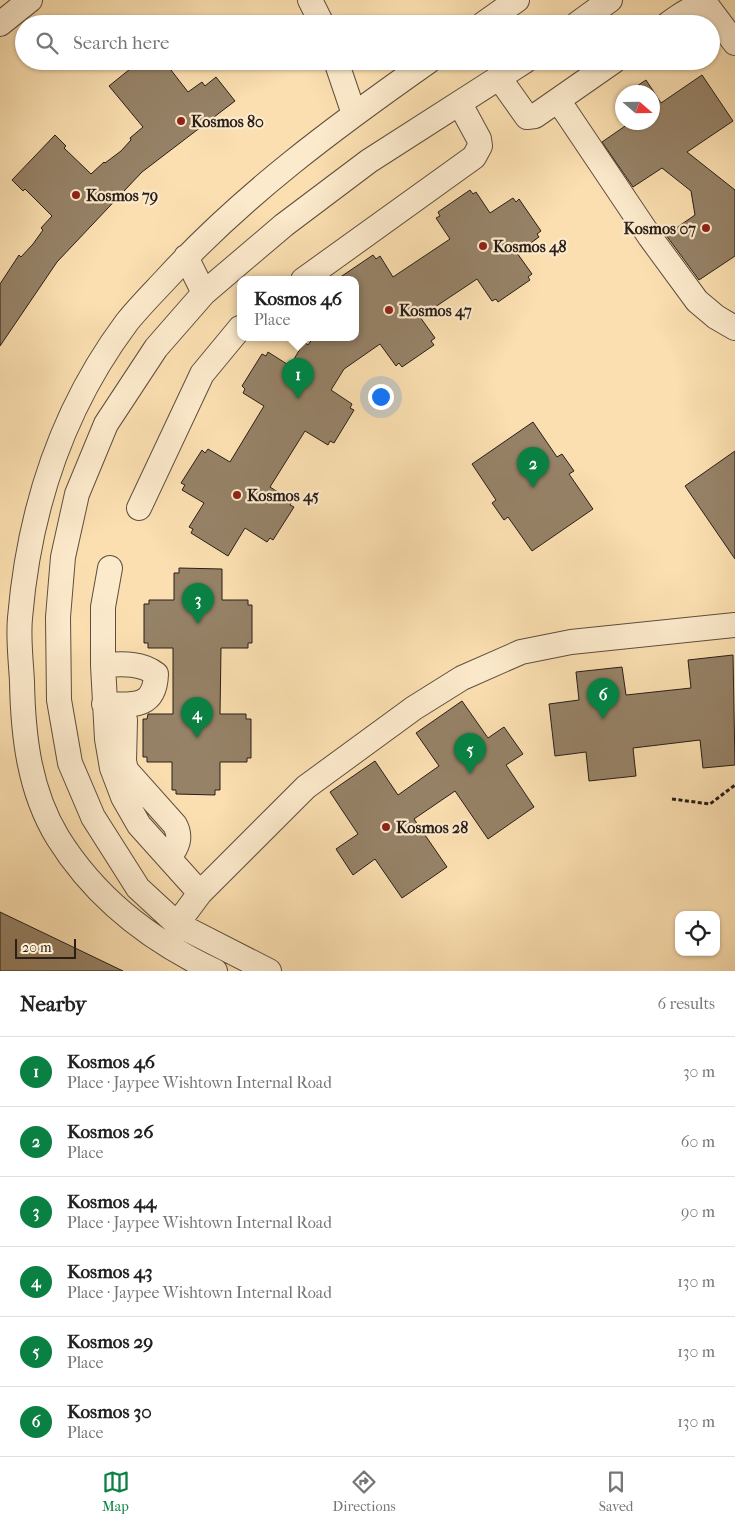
<!DOCTYPE html>
<meta charset="utf-8">
<style>
body{margin:0;font-family:"IM FELL French Canon",serif;background:#f6f6f6;color:#222}
.controls{position:absolute;right:15px;bottom:15px;display:grid;overflow:hidden;border-radius:10px;box-shadow:0 1px 4px #0004}
.controls button{width:45px;height:45px;display:grid;place-items:center;padding:0;border:0;border-bottom:1px solid #e0e0e0;background:#fff;color:#222;font:25px sans-serif}
.compass{position:absolute;left:615px;top:85px;width:45px;height:45px;border-radius:50%;background:#fff;box-shadow:0 1px 4px #0004;rotate:110deg}
.scale{position:absolute;left:15px;bottom:12px;width:61px;box-sizing:border-box;padding-left:5px;border:2px solid #291e18;border-top:0;font-size:14px;line-height:18px;white-space:nowrap;color:#291e18;-webkit-text-stroke:4px #fceacc;paint-order:stroke}
.you{position:absolute;left:380px;top:396px;width:18px;height:18px;margin:-12px;border:4px solid #fff;border-radius:50%;background:#1a73e8;box-shadow:0 0 0 8px #1a73e833}
.badge{display:grid;place-items:center;width:32px;height:32px;border-radius:50%;background:#0b8043;color:#fff;font-size:16px;font-weight:700}
.pin{position:absolute;translate:-50% -41px;filter:drop-shadow(0 1px 2px #0008)}
.pin::after{content:'';position:absolute;top:26px;width:18px;height:15px;background:inherit;clip-path:polygon(0 0,100% 0,50% 100%)}
.popup{position:absolute;left:237px;top:276px;width:122px;height:65px;box-sizing:border-box;display:grid;place-content:center;border-radius:10px;background:#fff;filter:drop-shadow(0 1px 4px #0005);font-size:16px;white-space:nowrap;color:#767676}
.popup b{font-size:19px;color:#222}
.popup::after{content:'';position:absolute;left:50%;top:100%;margin-left:-10px;border:10px solid transparent;border-top-color:#fff}
.list{margin:0;padding:0;list-style:none}
h2{display:flex;justify-content:space-between;align-items:center;height:65px;margin:0;padding:0 20px;font-size:21px}
h2 small{font-size:16px;font-weight:400;color:#767676}
.list li{display:grid;grid-template-columns:32px 1fr auto;gap:15px;align-items:center;box-sizing:border-box;height:70px;padding:0 20px;border-top:1px solid #e0e0e0}
.list b{display:block;font-size:19px;white-space:nowrap}
.list p{margin:0;font-size:16px;white-space:nowrap;color:#767676}
.list em{font-size:16px;font-style:normal;color:#767676}
.icon{flex:none;width:28px;height:28px;fill:none;stroke:currentColor;stroke-width:2;stroke-linecap:round;stroke-linejoin:round}
.map{position:relative;flex:none;width:735px;height:971px;overflow:hidden}
.search{position:absolute;background:#fff;box-shadow:0 1px 4px #0004;left:15px;right:15px;top:15px;height:55px;display:flex;align-items:center;gap:12px;box-sizing:border-box;padding:0 18px;border-radius:28px;color:#767676;font-size:19px}
.sheet{height:485px;background:#fff}
nav{display:flex;justify-content:space-around;align-items:center;box-sizing:border-box;height:70px;border-top:1px solid #e0e0e0;background:#fff;font-size:14px;color:#767676}
nav a{display:grid;justify-items:center;gap:2px}
nav .on{color:#0b8043}
.map>svg:first-child{display:block}
.building{fill:#968267;stroke:#291e18}
.lines{fill:none;stroke-linecap:round;stroke-linejoin:round}
.street-casing{stroke:#5e4e3e;stroke-width:26}
.path{stroke:#291e18;stroke-width:3;stroke-dasharray:4 2.5;stroke-linecap:butt}
.street{stroke:#fceacc;stroke-width:24}
.poi-dot{fill:#8f2418;stroke:#fceacc;stroke-width:2}
.labels{text-anchor:middle;dominant-baseline:central;stroke-width:4.5;stroke-linejoin:round;paint-order:stroke}
.poi-label{font-size:16px;font-weight:bold;fill:#291e18;stroke:#fceacc;text-anchor:start}
</style>
<div class="map">
<svg width="735" height="971" viewBox="0 0 735 971">
<rect width="100%" height="100%" fill="#fbdfb0"/>
<filter id="stains"><feTurbulence type="fractalNoise" baseFrequency=".004" numOctaves="4"/><feColorMatrix values="0 0 0 0 .2 0 0 0 0 .09 0 0 0 0 .02 0 0 0 .5 -.17"/></filter>
<radialGradient id="worn" r=".72"><stop offset=".6" stop-color="#630" stop-opacity="0"/><stop offset="1" stop-color="#630" stop-opacity=".3"/></radialGradient>
<path class="building" d="M140,61H164L188,92L202,82L205,86L216,77L235,101L142,172L57,262L0,346V284L19,255L21,257L33,244L43,230L41,228L52,216L25,189L23,191L12,180L55,135L66,146L64,148L91,174L104,162L105,163L121,151L131,140L130,138L143,127L109,86Z
M702,75L733,121L687,152L735,190V256L699,280L666,235L695,215L691,191L662,168L633,187L602,142L631,122H652V92H628L646,80L661,103Z
M470,190L473,194L476,192L490,213L513,198L516,202L519,199L541,231L537,234L539,237L517,253L532,274L528,277L530,280L498,302L496,299L492,301L477,279L420,317L435,338L431,341L434,345L402,367L399,363L396,366L380,344L344,369L331,390L352,404L350,408L354,410L334,443L330,441L328,445L305,431L270,487L292,501L290,505L294,507L273,540L270,538L267,542L245,528L228,556L191,533L193,529L189,527L204,503L182,490L185,485L181,483L202,450L205,453L208,449L230,462L244,439L264,406L243,393L245,389L242,386L262,354L266,356L268,352L290,366L304,342L308,345L313,338H356V280H336L373,255L376,259L380,256L393,277L450,239L436,218L440,216L438,212Z
M533,422L557,457L562,454L574,471L569,474L593,509L532,551L508,517L504,520L492,503L496,500L472,464Z
M735,451V559L685,486Z
M179,568L222,569V600H248V605H252V643H248V648H221L220,714H246V719H251V758H247V762H220V790H215V795L176,794V790H172V762H147V757H143V719H147L148,714H173V648H148V643H144V604H149V600H174V573H179Z
M733,655L735,765L703,768L700,740L633,748L636,776L589,781L586,752L555,756L549,704L579,700L576,672L622,667L626,695L691,688L688,660Z
M462,701L488,738L504,727L523,754L506,765L534,807L488,839L455,791L414,819L447,867L402,898L375,859L353,875L336,849L358,834L330,792L375,761L398,795L439,766L416,733Z
M0,912L123,971H0Z"/>
<g class="lines">
<g class="street-casing">
<path id="street" d="M310,0L322,24
M0,24L30,0
M483,24L517,0
M577,24L610,0
M668,24C681,15 692,5 708,7L735,43
M336,61L354,114
M614,61L558,100L650,237L697,301L716,317L735,328
M500,79L527,117L535,116L558,100
M186,257L204,293
M303,280L474,157L480,146L479,139L460,104
M139,508L202,374L240,328
M110,568L103,607V665L107,739L112,768L123,797L139,825L200,893
M103,665C121,664 141,662 156,674C155,709 132,705 104,704
M125,720L124,761L126,770L175,825C182,838 177,847 169,858
M177,924L200,893L306,787L414,708L462,678L521,652L571,642L735,625
M215,971C151,941 96,899 58,838C29,791 23,735 22,682C21,661 18,639 20,618C29,510 62,409 127,322C139,307 153,293 166,279C244,194 335,127 429,61
M269,971L177,924L138,888L93,817L70,763L59,700L58,617L63,557L77,494L106,424L156,348L204,293L284,225L369,161L525,61"/>
</g>
<path class="path" d="M672,799L710,804L735,785"/>
<use href="#street" class="street"/>
</g>
<g class="poi-dot">
<circle cx="181" cy="121" r="5"/>
<circle cx="76" cy="195" r="5"/>
<circle cx="706" cy="228" r="5"/>
<circle cx="483" cy="246" r="5"/>
<circle cx="389" cy="310" r="5"/>
<circle cx="237" cy="495" r="5"/>
<circle cx="386" cy="827" r="5"/>
</g>
<g class="labels">
<g class="poi-label">
<text x="191" y="121">Kosmos 80</text>
<text x="86" y="195">Kosmos 79</text>
<text x="696" y="228" text-anchor="end">Kosmos 07</text>
<text x="493" y="246">Kosmos 48</text>
<text x="399" y="310">Kosmos 47</text>
<text x="247" y="495">Kosmos 45</text>
<text x="396" y="827">Kosmos 28</text>
</g>
</g>
<rect width="100%" height="100%" filter="url(#stains)"/>
<rect width="100%" height="100%" fill="url(#worn)"/>
</svg>
<div class="controls">
<button><svg class="icon" aria-label="locate" viewBox="0 0 24 24"><circle cx="12" cy="12" r="6"/><path d="M12 2v4M12 18v4M2 12h4M18 12h4"/></svg></button>
</div>
<svg class="compass" viewBox="-18 -18 36 36"><path d="M0-13l5 13h-10z" fill="#e53935"/><path d="M0 13l5-13h-10z" fill="#767676"/></svg>
<div class="scale">20 m</div>
<div class="you"></div>
<div class="pin badge" style="left:298px;top:399px">1</div>
<div class="popup"><b>Kosmos 46</b>Place</div>
<div class="pin badge" style="left:533px;top:488px">2</div>
<div class="pin badge" style="left:198px;top:624px">3</div>
<div class="pin badge" style="left:197px;top:738px">4</div>
<div class="pin badge" style="left:470px;top:774px">5</div>
<div class="pin badge" style="left:603px;top:719px">6</div>
<div class="search"><svg class="icon" aria-label="search" viewBox="0 0 24 24"><circle cx="10" cy="10" r="6"/><path d="M15 15l6 6"/></svg>Search here</div>
</div>
<section class="sheet">
<h2>Nearby<small>6 results</small></h2>
<ul class="list">
<li><span class="badge">1</span><div><b>Kosmos 46</b><p>Place · Jaypee Wishtown Internal Road</p></div><em>30 m</em></li>
<li><span class="badge">2</span><div><b>Kosmos 26</b><p>Place</p></div><em>60 m</em></li>
<li><span class="badge">3</span><div><b>Kosmos 44</b><p>Place · Jaypee Wishtown Internal Road</p></div><em>90 m</em></li>
<li><span class="badge">4</span><div><b>Kosmos 43</b><p>Place · Jaypee Wishtown Internal Road</p></div><em>130 m</em></li>
<li><span class="badge">5</span><div><b>Kosmos 29</b><p>Place</p></div><em>130 m</em></li>
<li><span class="badge">6</span><div><b>Kosmos 30</b><p>Place</p></div><em>130 m</em></li>
</ul>
</section>
<nav>
<a class="on"><svg class="icon" aria-label="map" viewBox="0 0 24 24"><path d="M3 6l6-2 6 2 6-2v14l-6 2-6-2-6 2zM9 4v14M15 6v14"/></svg>Map</a>
<a><svg class="icon" aria-label="directions" viewBox="0 0 24 24"><path d="M12 3l9 9-9 9-9-9zM9 14v-3h6M13 9l2 2-2 2"/></svg>Directions</a>
<a><svg class="icon" aria-label="saved" viewBox="0 0 24 24"><path d="M7 4h10v16l-5-4-5 4z"/></svg>Saved</a>
</nav>
